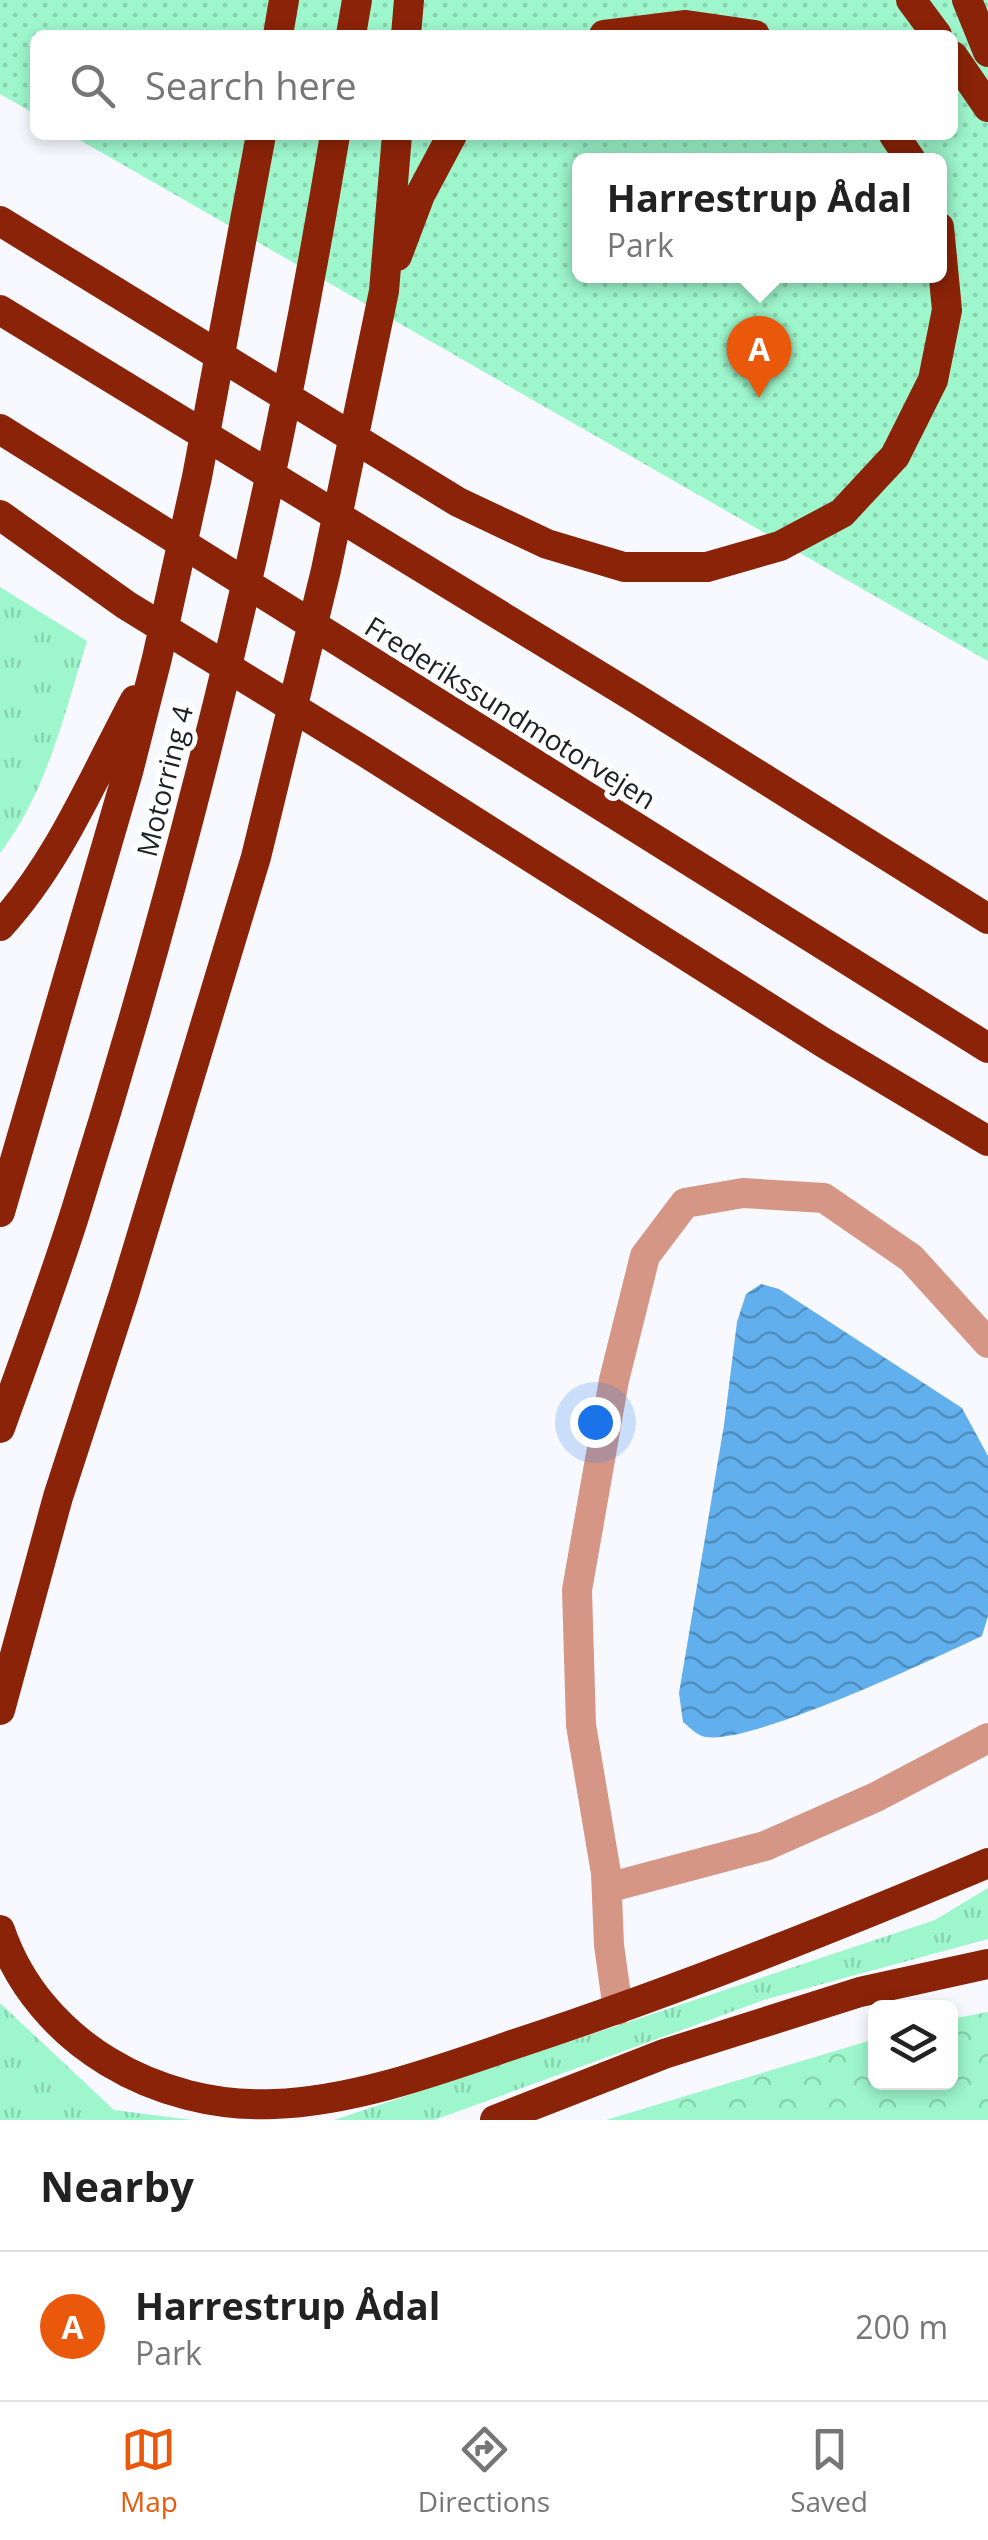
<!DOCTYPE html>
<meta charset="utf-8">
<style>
body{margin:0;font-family:"Open Sans",sans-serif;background:#f6f6f6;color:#222}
.controls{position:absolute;right:30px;bottom:30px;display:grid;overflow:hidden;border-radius:15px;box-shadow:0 5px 15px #0003}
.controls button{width:90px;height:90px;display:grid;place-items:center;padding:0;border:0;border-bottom:2px solid #e0e0e0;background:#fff;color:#222;font:50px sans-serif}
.you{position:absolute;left:595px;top:1422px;width:35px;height:35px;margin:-25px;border:8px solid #fff;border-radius:50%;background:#1a73e8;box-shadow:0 0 0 15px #1a73e833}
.badge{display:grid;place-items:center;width:65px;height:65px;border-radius:50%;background:#ea580c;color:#fff;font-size:32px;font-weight:700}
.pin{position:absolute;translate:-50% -82px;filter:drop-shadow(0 2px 5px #0008)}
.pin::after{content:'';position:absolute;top:52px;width:35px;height:30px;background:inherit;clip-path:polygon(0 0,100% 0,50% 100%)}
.popup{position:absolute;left:572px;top:153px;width:375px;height:130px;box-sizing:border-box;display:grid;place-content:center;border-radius:15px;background:#fff;filter:drop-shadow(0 2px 8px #0005);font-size:32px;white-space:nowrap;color:#767676}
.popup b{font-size:38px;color:#222}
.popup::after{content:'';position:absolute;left:50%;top:100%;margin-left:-20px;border:20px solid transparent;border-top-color:#fff}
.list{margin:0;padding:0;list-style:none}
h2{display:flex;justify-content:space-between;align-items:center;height:130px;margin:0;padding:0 40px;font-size:42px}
h2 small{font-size:32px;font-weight:400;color:#767676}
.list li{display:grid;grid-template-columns:65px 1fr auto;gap:30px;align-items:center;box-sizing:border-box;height:150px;padding:0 40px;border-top:2px solid #e0e0e0}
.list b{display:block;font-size:38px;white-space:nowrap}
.list p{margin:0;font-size:32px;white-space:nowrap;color:#767676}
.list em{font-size:32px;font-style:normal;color:#767676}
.icon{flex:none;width:55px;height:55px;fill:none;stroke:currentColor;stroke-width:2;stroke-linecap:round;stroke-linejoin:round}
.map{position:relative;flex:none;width:988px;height:2120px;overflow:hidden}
.search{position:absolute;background:#fff;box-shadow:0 5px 15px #0003;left:30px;right:30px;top:30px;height:110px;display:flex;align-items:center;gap:25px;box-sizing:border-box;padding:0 35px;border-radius:15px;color:#767676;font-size:38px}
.sheet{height:280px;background:#fff}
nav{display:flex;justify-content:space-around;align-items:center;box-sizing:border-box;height:140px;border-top:2px solid #e0e0e0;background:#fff;font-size:28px;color:#767676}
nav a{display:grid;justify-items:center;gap:5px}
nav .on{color:#ea580c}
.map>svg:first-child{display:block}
.grass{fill:url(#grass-tufts)}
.forest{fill:url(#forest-crowns)}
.park{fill:url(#park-dots);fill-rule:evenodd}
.water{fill:url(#water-waves)}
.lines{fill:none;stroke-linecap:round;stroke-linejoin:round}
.minor{stroke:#d59686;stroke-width:30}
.highway{stroke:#8a2308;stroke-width:30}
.labels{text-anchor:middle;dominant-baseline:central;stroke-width:10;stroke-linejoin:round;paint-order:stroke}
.street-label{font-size:28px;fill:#1f2023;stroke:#fff}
</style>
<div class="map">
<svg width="988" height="2120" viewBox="0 0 988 2120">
<defs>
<pattern id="grass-tufts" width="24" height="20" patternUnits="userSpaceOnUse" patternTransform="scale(2.5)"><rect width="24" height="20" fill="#9df6cc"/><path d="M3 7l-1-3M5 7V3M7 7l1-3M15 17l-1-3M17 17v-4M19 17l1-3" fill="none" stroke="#87d3af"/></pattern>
<pattern id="forest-crowns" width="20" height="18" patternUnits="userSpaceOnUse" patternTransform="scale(2.5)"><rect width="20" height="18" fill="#9df6cc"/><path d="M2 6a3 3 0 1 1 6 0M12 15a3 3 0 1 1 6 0" fill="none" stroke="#87d3af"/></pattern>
<pattern id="park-dots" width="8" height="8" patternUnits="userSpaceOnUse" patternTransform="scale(2.5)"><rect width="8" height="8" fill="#9df6cc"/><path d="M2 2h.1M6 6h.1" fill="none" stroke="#87d3af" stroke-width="1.8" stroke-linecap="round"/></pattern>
<pattern id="water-waves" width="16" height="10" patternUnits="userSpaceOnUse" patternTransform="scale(2.5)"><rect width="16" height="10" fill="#61afec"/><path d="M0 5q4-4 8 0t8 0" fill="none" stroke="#4f8ebf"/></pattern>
</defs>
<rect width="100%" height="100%" fill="#f7f9ff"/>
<path class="grass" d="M0,587L87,641C64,714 47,792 0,853Z
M988,1888V1939L767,1999L434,2120H334L935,1920Z
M0,2003L114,2110L192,2120H0Z"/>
<path class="forest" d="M988,2012V2120H606L875,2039L876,2082H950L951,2019Z"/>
<path class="park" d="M0,0H988V661L71,135H953V35H35V114L0,94ZM579,160H939V276H579Z"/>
<path class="water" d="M761,1284L779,1289L962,1408L988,1456V1616L982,1636C937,1657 742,1750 702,1736C696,1734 688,1726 683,1722L679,1693L724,1425L737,1322L746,1294Z"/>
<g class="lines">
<path class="minor" d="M607,1888L765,1846L876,1797L988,1738
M618,2010L609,1945L606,1873L581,1725L577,1590L614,1380L645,1256L685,1203L743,1193L824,1198L911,1258L988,1343"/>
<path class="highway" d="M911,0L937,35
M967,0L988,52
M278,35L284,0
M351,35L357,0
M406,35L409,0
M604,35L686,25L755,35
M953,56L988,107
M894,135L911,160
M0,221L458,502L547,544L624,567H707L780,546L842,513L895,456L933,380L947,310L939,227
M397,256L420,195L452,135
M0,310L637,699L988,919
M0,429L988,1048
M0,515L126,605L365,752L824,1043L988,1141
M0,926C59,862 94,776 135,700
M0,1212L128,772L157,658L197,477L261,135
M0,1428C26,1355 54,1281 77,1207C187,856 275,498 335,135
M0,1710L58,1497L124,1294L256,857L326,570L384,291L397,135
M0,1930C39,2044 158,2109 274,2104C355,2101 439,2070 515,2044C676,1991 832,1929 988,1863
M495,2120L664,2054L860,1992L988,1964"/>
</g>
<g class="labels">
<g class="street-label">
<text transform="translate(511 712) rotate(32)">Frederikssundmotorvejen</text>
<text transform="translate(164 781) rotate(-76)">Motorring 4</text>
</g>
</g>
</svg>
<div class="controls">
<button><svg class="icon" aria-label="layers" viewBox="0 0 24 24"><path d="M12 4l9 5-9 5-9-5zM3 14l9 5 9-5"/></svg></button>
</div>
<div class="you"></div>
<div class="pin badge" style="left:759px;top:398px">A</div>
<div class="popup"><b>Harrestrup Ådal</b>Park</div>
<div class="search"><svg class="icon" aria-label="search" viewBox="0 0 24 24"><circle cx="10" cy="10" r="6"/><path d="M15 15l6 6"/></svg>Search here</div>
</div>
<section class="sheet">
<h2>Nearby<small></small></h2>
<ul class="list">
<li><span class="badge">A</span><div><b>Harrestrup Ådal</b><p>Park</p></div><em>200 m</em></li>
</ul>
</section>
<nav>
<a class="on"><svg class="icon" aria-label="map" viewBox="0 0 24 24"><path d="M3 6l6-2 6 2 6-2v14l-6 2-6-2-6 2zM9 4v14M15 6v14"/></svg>Map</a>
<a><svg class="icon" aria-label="directions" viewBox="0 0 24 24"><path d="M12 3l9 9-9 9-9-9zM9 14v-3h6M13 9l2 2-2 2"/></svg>Directions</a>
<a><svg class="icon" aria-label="saved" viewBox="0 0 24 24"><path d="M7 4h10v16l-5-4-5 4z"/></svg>Saved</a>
</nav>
